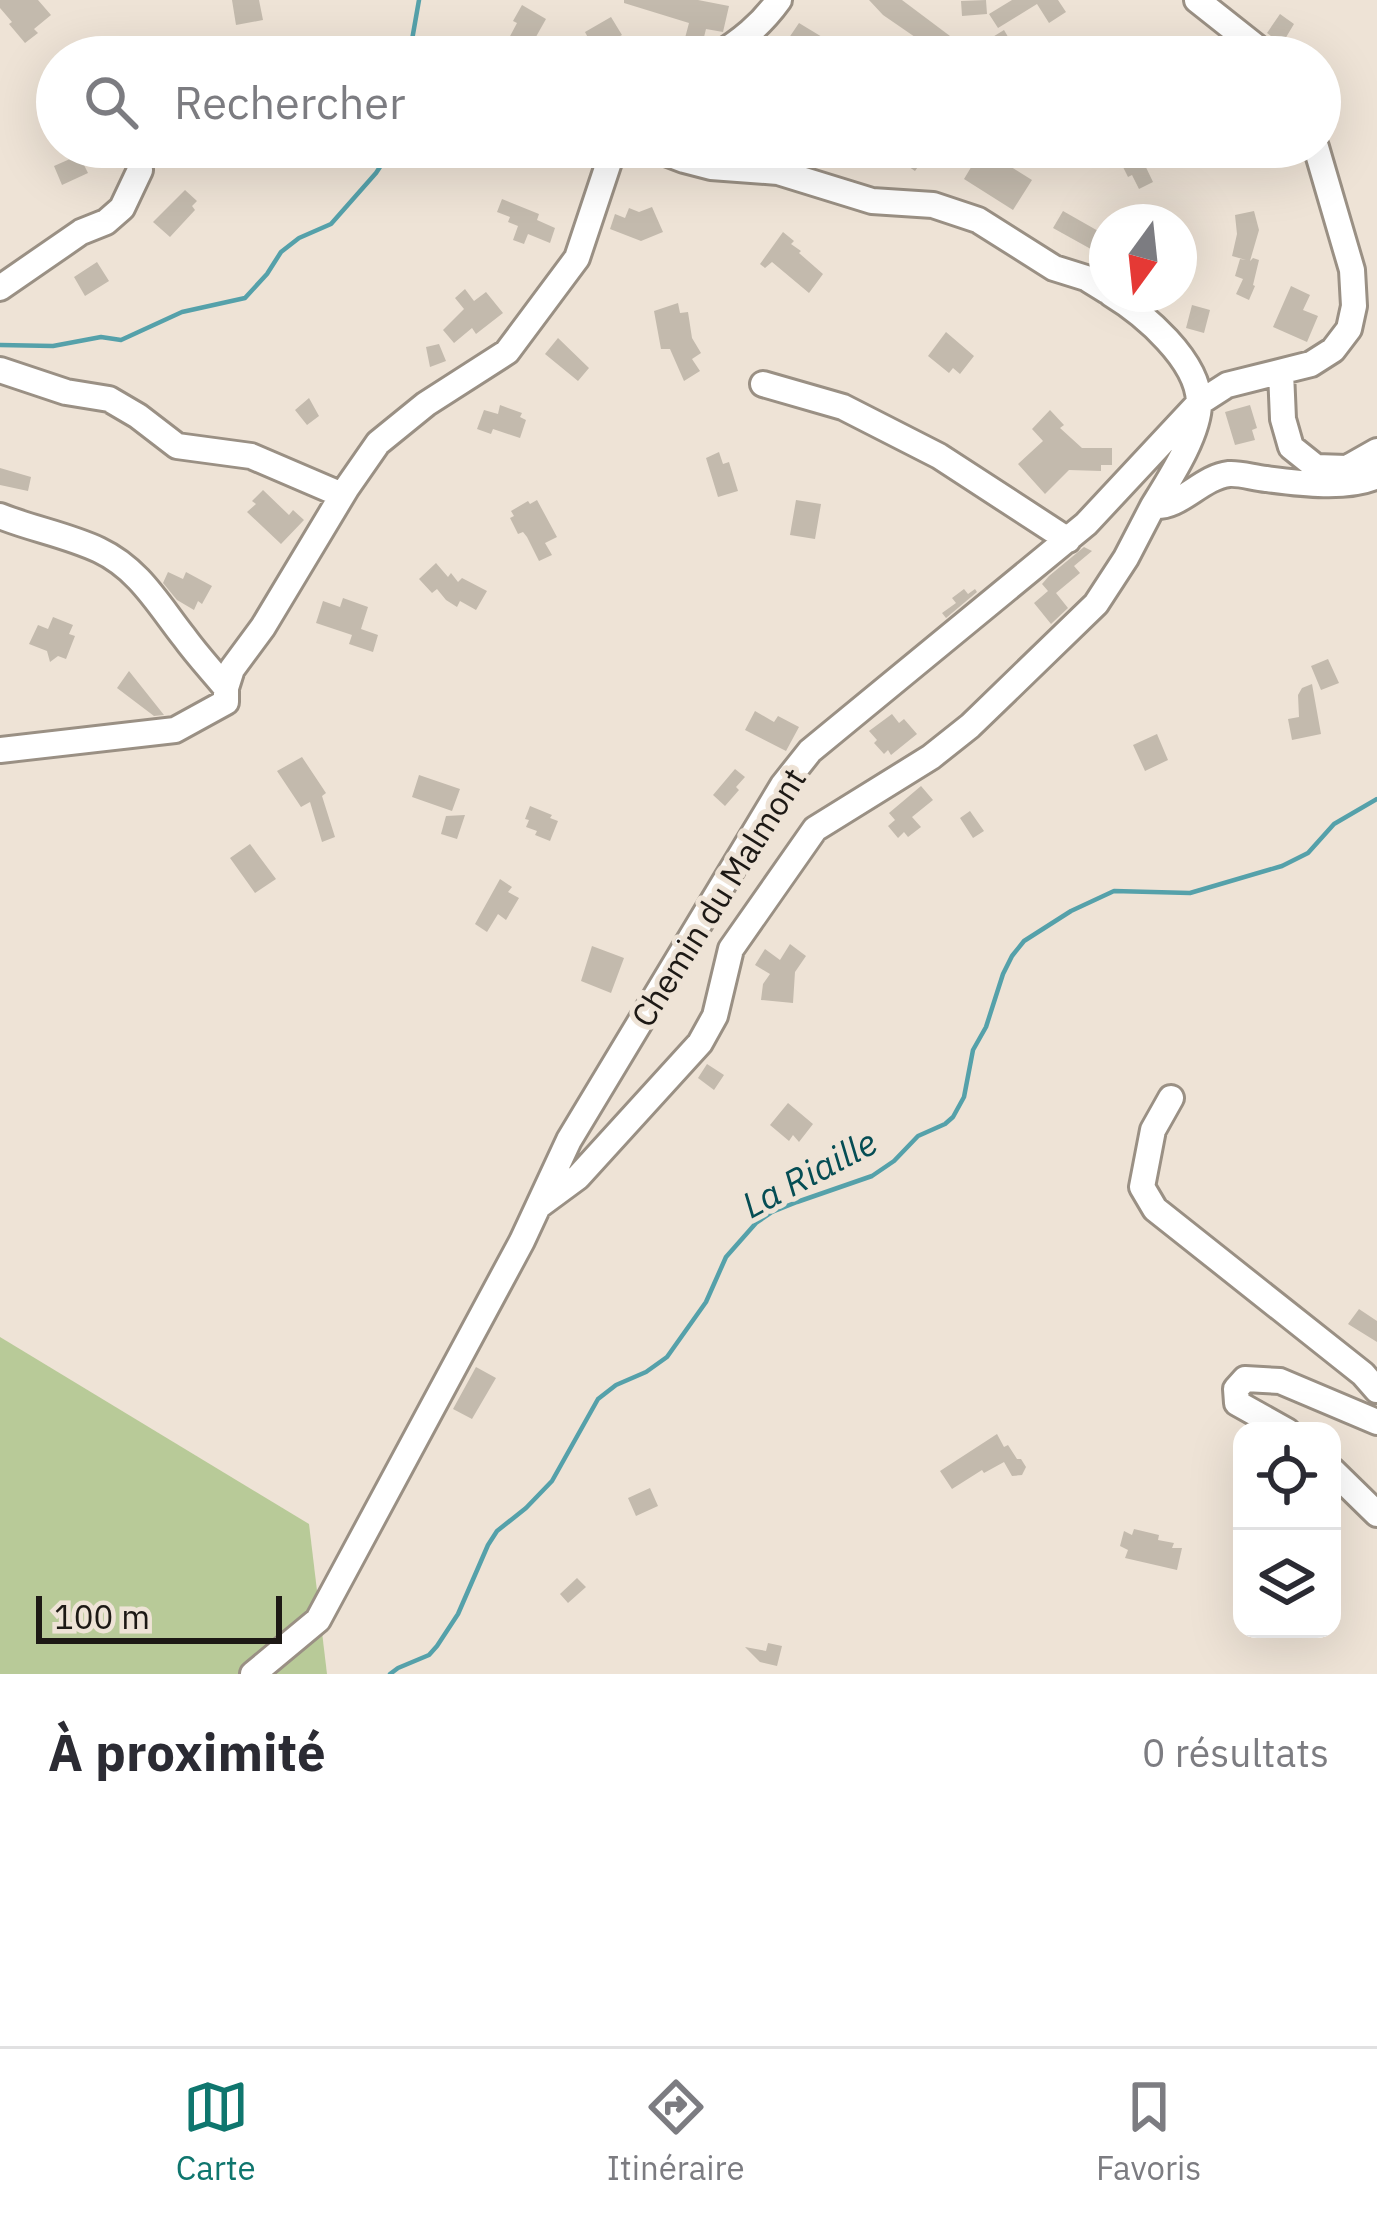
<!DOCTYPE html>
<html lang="fr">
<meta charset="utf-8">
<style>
body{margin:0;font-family:"IBM Plex Sans",sans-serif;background:#f2f2f3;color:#2b2b33}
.controls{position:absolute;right:36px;bottom:36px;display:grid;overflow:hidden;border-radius:24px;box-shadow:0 12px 48px #0002}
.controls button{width:108px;height:108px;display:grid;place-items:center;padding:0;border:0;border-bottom:3px solid #e1e1e2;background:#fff;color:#2b2b33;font:60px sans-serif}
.compass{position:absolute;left:1089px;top:204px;width:108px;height:108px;border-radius:50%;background:#fff;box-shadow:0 12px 48px #0002;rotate:195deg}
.scale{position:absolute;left:36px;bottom:30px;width:246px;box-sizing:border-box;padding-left:12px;border:6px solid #1d1915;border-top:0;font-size:33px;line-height:42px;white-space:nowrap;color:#1d1915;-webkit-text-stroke:9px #eee3d6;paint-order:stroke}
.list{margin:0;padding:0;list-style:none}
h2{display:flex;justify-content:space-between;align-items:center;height:156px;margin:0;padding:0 48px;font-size:51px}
h2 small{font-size:39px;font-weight:400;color:#7c7c81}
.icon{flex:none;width:66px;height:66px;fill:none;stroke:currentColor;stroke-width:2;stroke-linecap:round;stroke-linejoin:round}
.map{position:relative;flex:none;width:1377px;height:1674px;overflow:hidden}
.search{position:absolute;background:#fff;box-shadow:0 12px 48px #0002;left:36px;right:36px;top:36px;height:132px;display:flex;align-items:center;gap:30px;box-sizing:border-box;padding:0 42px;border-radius:66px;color:#7c7c81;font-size:45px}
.sheet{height:372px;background:#fff}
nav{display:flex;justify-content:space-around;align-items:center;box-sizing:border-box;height:168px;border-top:3px solid #e1e1e2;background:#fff;font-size:33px;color:#7c7c81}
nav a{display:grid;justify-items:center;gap:6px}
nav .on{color:#0f766e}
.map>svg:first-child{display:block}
.green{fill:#b8ca98}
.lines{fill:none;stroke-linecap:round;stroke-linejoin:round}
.stream{stroke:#55a1aa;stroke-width:4.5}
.building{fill:#c3baad}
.minor-casing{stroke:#9a9084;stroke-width:30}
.minor{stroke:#fff;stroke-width:24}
.labels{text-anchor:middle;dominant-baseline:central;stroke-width:10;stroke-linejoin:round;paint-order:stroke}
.street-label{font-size:33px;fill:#1d1915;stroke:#eee3d6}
.water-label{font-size:36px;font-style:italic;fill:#054d54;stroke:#eee3d6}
</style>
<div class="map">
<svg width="1377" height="1674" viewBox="0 0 1377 1674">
<rect width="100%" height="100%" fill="#eee3d6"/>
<path class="green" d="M0,1337L309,1524L327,1674H0Z"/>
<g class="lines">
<path class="stream" d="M409,57L419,0
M0,345L53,346L101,337L121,340L182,312L245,298L267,274L281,252L299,238L331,224L376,173L393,147
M390,1674L398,1668L429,1655L437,1646L458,1614L488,1545L497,1531L526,1508L552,1481L598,1399L616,1385L646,1372L667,1357L706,1302L726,1257L756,1223L772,1212L797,1202L872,1176L894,1161L918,1136L945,1124L953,1117L964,1097L973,1050L986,1027L1003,974L1012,956L1024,941L1071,911L1114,891L1190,893L1282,866L1308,853L1334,824L1377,799"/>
</g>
<path class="building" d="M0,0H38L51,15L34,29L38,33L25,43L9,24L12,22L0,8Z
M232,0H259L263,20L236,25Z
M624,0H698L729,6L723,32L706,29L703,41L685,38L689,23L624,3Z
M869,0H902L978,57H944L883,15Z
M986,0L987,14L962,16L961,1Z
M1012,0H1058L1066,12L1049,23L1037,4L998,28L989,14Z
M522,5L546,19L528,51L508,40L517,23L513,21Z
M1280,14L1294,24L1282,44L1267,33Z
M611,17L622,35L595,51L585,32Z
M799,23L832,43L835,39L847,47L844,51L853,57H776Z
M1004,30L1020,57H991L983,43Z
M196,39L209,57H174Z
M880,147H932L915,171Z
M1113,147H1131L1138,161L1142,159L1153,182L1139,189L1132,175L1128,177Z
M982,149L1032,180L1013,210L964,179Z
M79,155L88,173L62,185L54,166Z
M185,190L197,201L192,206L195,210L170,237L153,222Z
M502,199L539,214L537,220L555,228L550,243L528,234L524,244L513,240L518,226L508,222L510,217L497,212Z
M652,207L663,232L641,241L610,229L615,214L625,218L629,208L639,212Z
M1063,211L1107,236V258L1053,228Z
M1254,211L1259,230L1250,261L1253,258L1259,260L1253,285L1255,286L1249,300L1236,294L1243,279L1235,276L1240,259L1246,260L1232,256L1237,234L1235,215Z
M783,232L794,241L791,244L801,251L799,253L823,274L809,293L772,262L765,268L760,264Z
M97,262L109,281L85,296L74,277Z
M1291,286L1310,295L1303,310L1318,316L1307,342L1273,327Z
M465,289L474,301L486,292L503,313L476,334L472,328L454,343L443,330L464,309L455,298Z
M678,303L680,313L688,312L692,338L701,353L692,359L700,371L684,381L670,349H661L654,311Z
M1192,305L1210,310L1204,333L1186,328Z
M946,332L974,356L960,374L953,368L949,373L928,356Z
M558,338L589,368L578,381L545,354Z
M439,344L446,361L430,367L426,347Z
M309,398L319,416L307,425L295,410Z
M500,405L522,413L520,417L526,420L520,438L493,429L491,434L477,429L484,410L498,414Z
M1250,405L1257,428L1252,430L1255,440L1235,445L1225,412Z
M1050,410L1064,425L1060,428L1082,448H1112V465H1101V471L1069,470L1045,494L1018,464L1043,441L1032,429Z
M719,452L723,464L729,462L738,491L718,497L706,458Z
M0,468L31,477L28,491L0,485Z
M263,490L289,515L293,510L304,520L281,544L247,512L256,504L252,501Z
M537,500L557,537L545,543L552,555L539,561L527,537L523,532L518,534L510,518L514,516L511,511L528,501L530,504Z
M796,500L821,504L815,539L790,535Z
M1084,547L1092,551L1074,566L1080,573L1056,593L1068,608L1051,624L1034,603L1048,591L1042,584L1049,576Z
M436,563L448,577L451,573L458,582L462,578L487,591L476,610L460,601L457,607L446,600L437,589L432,593L419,579Z
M168,572L183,579L186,572L212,586L202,604L198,601L194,610L177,600L163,583Z
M964,589L968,594L975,589L977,592L946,618L942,613L956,603L952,598Z
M343,598L368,607L361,629L378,635L373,652L349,644L352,635L316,623L323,601L340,607Z
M53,617L73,625L69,634L75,636L66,659L58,656L50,662L47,651L29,644L38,625L48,629Z
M1328,659L1339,683L1321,690L1311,666Z
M129,671L164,715L154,716L117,688Z
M1312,684L1321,734L1292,740L1288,719L1299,717L1298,695L1302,688Z
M755,711L774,722L778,716L799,727L786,751L745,730Z
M892,714L899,723L904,719L917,734L891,755L888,750L884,754L874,743L877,740L869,731Z
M1157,734L1168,760L1145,771L1133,745Z
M302,757L326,793L322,796L335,837L322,842L310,802L301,807L277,771Z
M735,769L745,777L736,787L739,790L725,806L713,795Z
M419,775L460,789L452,811L412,797Z
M921,786L933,800L912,817L921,827L908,837L904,832L898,838L888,826L895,820L889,813Z
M530,806L552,815L550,818L558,821L550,841L535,835L537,831L526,827L529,820L525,819Z
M970,811L984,831L973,838L960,818Z
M465,815L457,839L441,834L446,816Z
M250,844L276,879L255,893L230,858Z
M500,879L512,887L508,892L519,898L506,920L498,914L487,932L475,924Z
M790,944L806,956L795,972L793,1003L761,1000L763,984L770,974L755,965L765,949L780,960Z
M592,946L624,958L611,993L581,981Z
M707,1064L724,1075L714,1090L698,1078Z
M788,1103L813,1124L799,1142L793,1135L789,1141L770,1125Z
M1359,1309L1377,1321V1342L1348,1324Z
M476,1367L496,1378L472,1419L453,1409Z
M997,1434L1004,1447L1008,1445L1017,1459H1021L1026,1467L1022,1475L1012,1476L1004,1462L984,1473L982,1470L952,1489L940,1471Z
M650,1488L658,1506L636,1516L628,1498Z
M1134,1529L1159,1535L1158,1540L1174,1543L1172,1548H1182L1177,1570L1125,1558L1128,1550L1120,1546L1124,1531L1132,1535Z
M577,1578L586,1587L568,1603L560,1594Z
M768,1643L782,1646L777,1666L760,1662L745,1647L766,1651Z"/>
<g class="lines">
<g class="minor-casing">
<path id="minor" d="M1197,0L1269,57
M715,57C741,41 761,25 779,0
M650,147L684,160L711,167L778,172L872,201L933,205L978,220L1054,268L1086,278L1107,291
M0,288L81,232L106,222L122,208L140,170
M1111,294C1144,314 1198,360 1199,402C1200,433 1169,480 1153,506C1180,509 1201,477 1229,474C1240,473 1254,478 1266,479C1297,483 1349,490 1377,476
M0,370L66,392L109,399L138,416L177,446L251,456L342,495
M1281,372L1283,419L1291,447L1316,467L1347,468L1377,451
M763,384L843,407L939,456L1068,540
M0,516C32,529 67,535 99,550C139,569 158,604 184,637C197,655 212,671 226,688
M0,750L175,730L226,702V688L232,669L263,627L346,489L378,443L426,404L507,352L577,258L614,147
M1171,1098L1153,1130L1142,1187L1155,1209L1363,1374L1377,1390
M540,1205L578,1177L700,1043L715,1016L731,949L815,829L931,757L970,726L1096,604L1126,558L1153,506
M1287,1431L1237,1403L1236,1389L1245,1379L1280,1381L1377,1422
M1332,1470L1377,1514
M253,1674L318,1620L522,1241L569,1140L783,785L810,751L1086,524L1199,403L1227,385L1311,364L1333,350L1349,329L1354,306L1352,270L1316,147"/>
</g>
<use href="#minor" class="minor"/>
</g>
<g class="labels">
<g class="street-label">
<text transform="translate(718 897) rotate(-58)">Chemin du Malmont</text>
</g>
<g class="water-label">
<text transform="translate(809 1173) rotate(-28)">La Riaille</text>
</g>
</g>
</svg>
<div class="controls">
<button><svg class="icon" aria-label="locate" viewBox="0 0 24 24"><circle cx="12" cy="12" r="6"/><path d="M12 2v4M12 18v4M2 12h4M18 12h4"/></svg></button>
<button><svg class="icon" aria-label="layers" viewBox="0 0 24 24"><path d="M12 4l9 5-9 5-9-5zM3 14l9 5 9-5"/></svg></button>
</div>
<svg class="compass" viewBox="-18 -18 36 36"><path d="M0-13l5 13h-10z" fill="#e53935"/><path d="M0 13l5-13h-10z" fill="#7c7c81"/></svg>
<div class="scale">100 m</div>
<div class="search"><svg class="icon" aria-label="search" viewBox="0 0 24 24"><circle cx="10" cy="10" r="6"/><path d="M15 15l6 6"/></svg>Rechercher</div>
</div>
<section class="sheet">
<h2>À proximité<small>0 résultats</small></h2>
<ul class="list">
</ul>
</section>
<nav>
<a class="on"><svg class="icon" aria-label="map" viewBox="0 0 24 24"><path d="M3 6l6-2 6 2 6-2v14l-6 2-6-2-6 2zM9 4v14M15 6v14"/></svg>Carte</a>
<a><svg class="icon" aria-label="directions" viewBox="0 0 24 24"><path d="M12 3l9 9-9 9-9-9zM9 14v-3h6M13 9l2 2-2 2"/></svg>Itinéraire</a>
<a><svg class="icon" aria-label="saved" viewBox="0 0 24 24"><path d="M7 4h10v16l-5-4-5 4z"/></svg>Favoris</a>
</nav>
